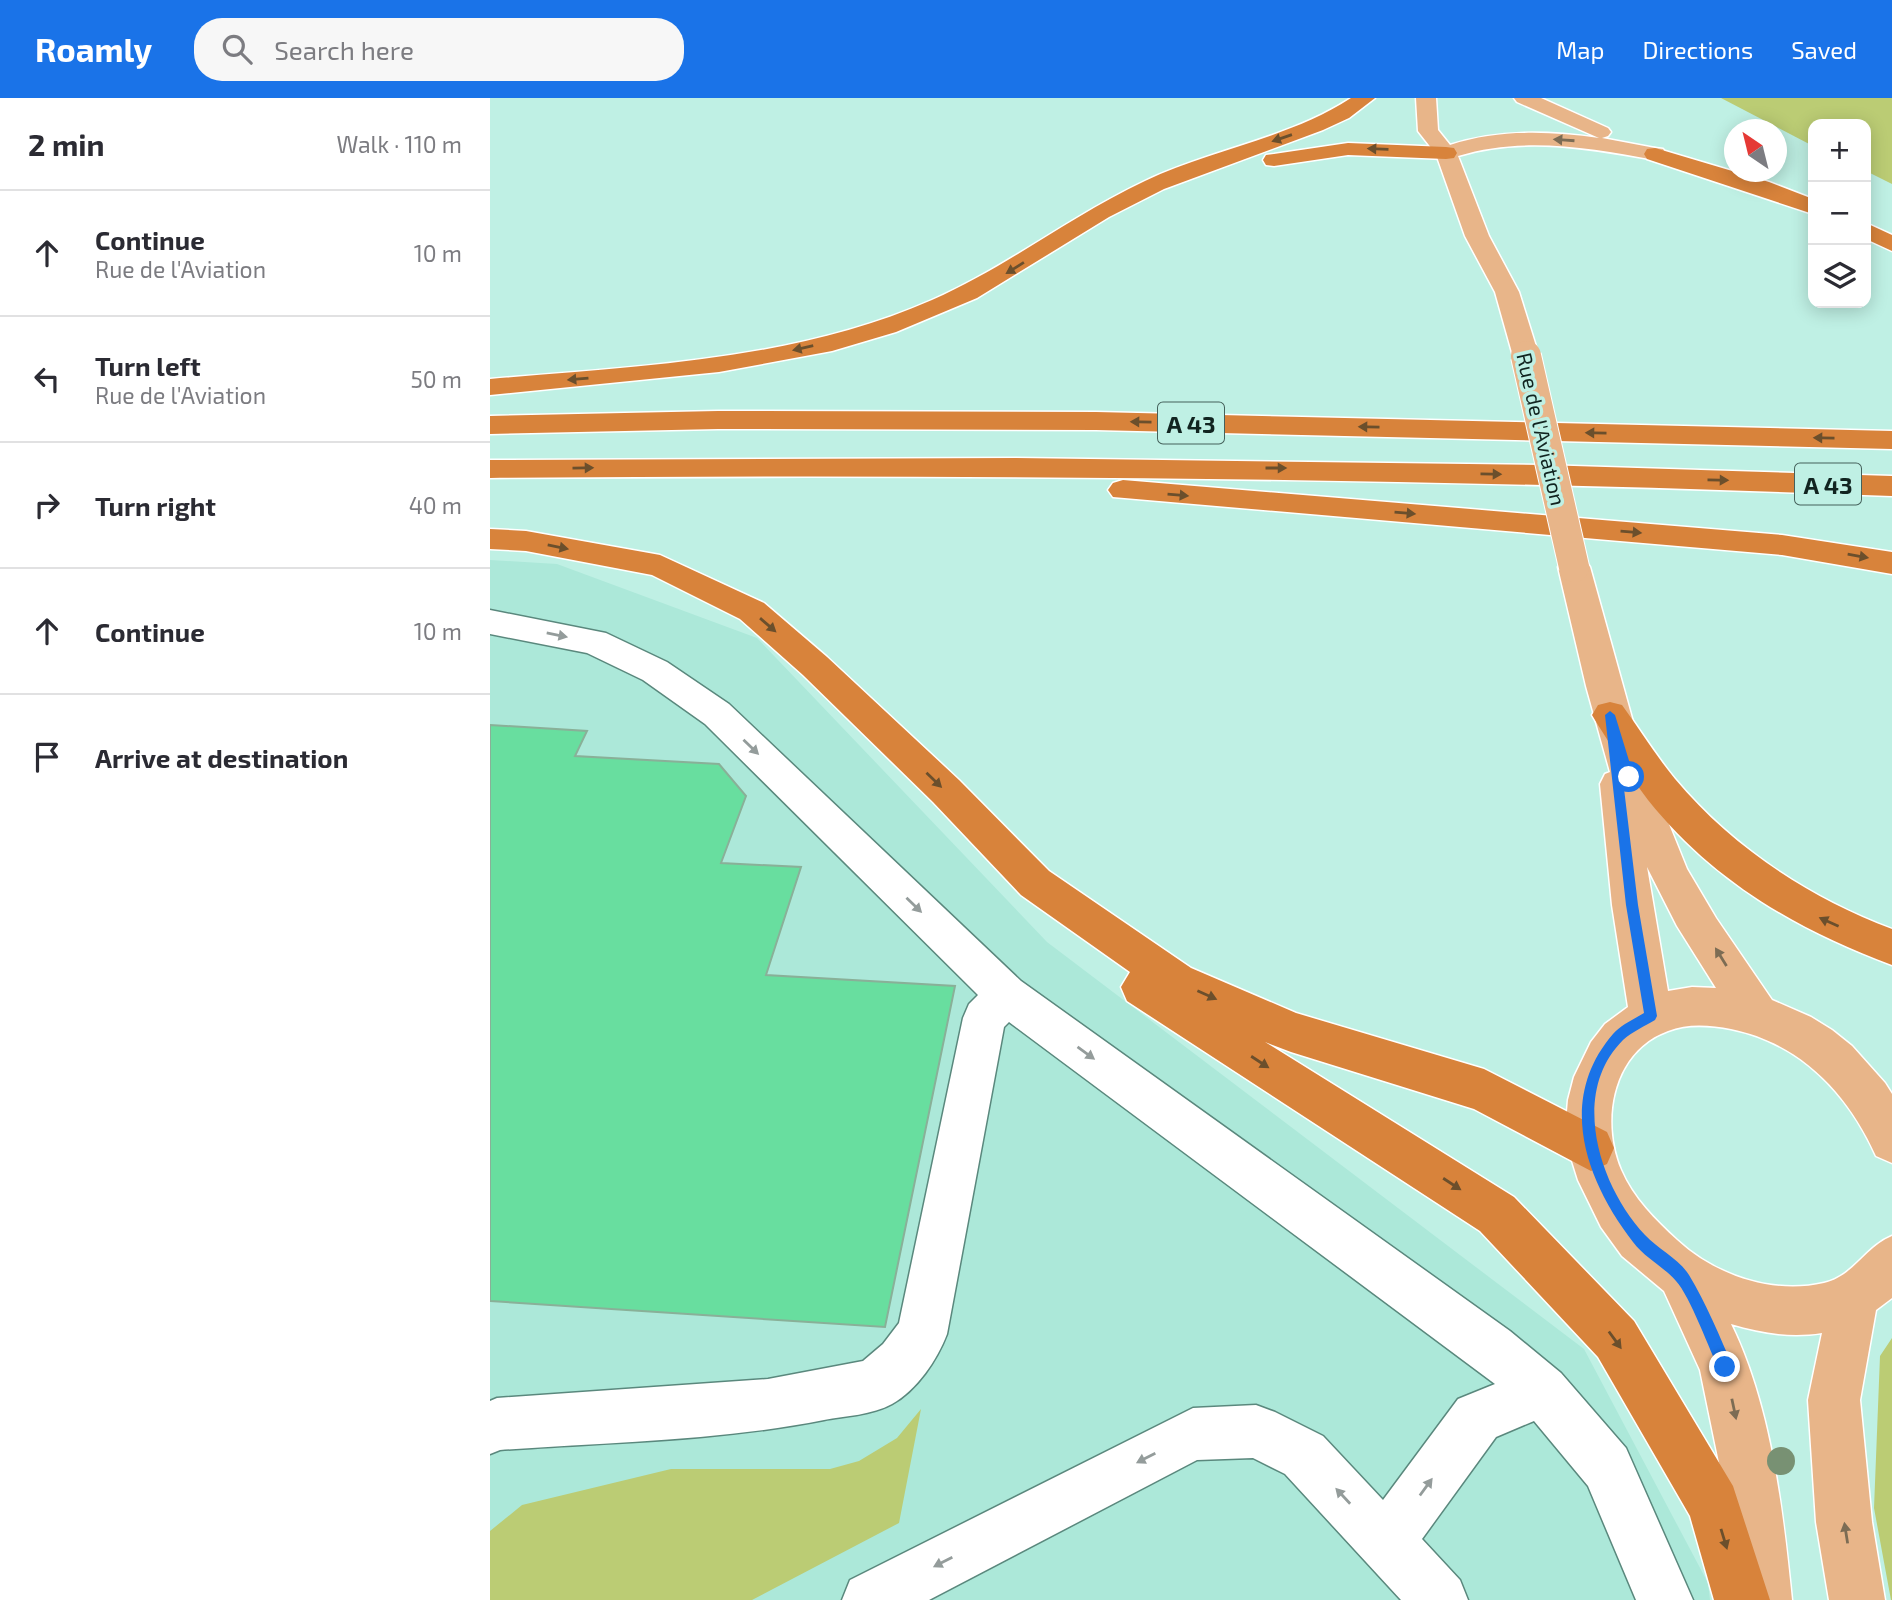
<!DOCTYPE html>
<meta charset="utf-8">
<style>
body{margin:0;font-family:"Exo 2",sans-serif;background:#f7f7f7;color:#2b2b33}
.controls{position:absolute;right:21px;top:21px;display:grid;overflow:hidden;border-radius:14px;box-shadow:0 4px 18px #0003}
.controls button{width:63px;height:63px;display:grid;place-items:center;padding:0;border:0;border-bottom:2px solid #e1e1e2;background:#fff;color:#2b2b33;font:35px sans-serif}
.compass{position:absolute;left:1234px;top:21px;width:63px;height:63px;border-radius:50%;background:#fff;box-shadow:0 4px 18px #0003;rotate:325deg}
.stop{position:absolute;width:21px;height:21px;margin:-16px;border:5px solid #1a73e8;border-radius:50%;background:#fff}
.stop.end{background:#1a73e8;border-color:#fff;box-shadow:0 2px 7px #0008}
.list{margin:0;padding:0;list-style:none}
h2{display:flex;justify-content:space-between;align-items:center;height:91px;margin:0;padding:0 28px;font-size:30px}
h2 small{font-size:23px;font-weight:400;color:#7c7c81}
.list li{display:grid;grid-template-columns:46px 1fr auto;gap:21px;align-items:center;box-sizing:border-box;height:126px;padding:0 28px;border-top:2px solid #e1e1e2}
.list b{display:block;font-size:26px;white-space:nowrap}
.list p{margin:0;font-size:23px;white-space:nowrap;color:#7c7c81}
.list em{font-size:23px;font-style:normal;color:#7c7c81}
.icon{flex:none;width:38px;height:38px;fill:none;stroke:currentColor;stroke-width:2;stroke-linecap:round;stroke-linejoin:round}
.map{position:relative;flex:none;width:1402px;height:1502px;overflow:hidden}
header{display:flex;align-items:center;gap:42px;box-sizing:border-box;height:98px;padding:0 35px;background:#1a73e8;color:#fff}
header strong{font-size:33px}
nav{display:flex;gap:38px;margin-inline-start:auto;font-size:24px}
.search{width:490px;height:63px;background:#f7f7f7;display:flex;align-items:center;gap:18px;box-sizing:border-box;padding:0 24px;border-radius:28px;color:#7c7c81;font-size:26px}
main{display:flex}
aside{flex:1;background:#fff}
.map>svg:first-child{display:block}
.built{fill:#ace8d9}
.green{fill:#bbcc74}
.building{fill:#68de9f;stroke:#89b098;stroke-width:2}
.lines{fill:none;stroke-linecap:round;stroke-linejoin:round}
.minor-casing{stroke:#5a887d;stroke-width:3}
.major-casing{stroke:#fff;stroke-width:3}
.highway-casing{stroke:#fff;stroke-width:3}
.minor{fill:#fff;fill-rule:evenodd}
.major{fill:#e8b589;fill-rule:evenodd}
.highway{fill:#d8833b;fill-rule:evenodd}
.major-bridge-casing{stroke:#fff;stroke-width:32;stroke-linecap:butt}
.major-bridge{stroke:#e8b589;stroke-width:30}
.tree{fill:#789173}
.oneway{fill:#6b4f2c}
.oneway2{fill:#7c6c54}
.oneway3{fill:#949c9b}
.route{fill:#1a73e8}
.labels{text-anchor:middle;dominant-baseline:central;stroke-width:7;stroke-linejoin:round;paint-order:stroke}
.far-street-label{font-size:21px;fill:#112420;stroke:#bff0e4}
.shield{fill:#bff0e4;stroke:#45615b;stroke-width:2}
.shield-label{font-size:24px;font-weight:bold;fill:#112420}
</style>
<header>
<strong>Roamly</strong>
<div class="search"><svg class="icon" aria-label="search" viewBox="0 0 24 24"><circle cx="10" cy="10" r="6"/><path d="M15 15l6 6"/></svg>Search here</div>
<nav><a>Map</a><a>Directions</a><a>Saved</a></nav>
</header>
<main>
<aside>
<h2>2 min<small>Walk · 110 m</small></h2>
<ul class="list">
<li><svg class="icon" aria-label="ahead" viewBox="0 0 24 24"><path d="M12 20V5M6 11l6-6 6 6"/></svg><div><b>Continue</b><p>Rue de l'Aviation</p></div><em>10 m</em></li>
<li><svg class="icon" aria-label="left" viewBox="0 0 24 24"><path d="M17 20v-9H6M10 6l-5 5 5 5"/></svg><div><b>Turn left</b><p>Rue de l'Aviation</p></div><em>50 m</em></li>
<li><svg class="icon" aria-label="right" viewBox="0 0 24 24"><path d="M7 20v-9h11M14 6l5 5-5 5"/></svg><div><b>Turn right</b></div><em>40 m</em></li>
<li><svg class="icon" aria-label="ahead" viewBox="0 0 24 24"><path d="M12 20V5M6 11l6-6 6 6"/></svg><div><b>Continue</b></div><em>10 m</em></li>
<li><svg class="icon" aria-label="arrive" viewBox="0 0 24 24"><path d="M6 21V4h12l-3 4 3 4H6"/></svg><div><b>Arrive at destination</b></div></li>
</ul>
</aside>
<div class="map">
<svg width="1402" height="1502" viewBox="0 0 1402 1502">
<rect width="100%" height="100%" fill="#bff0e4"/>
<path class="built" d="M0,462L67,466L267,540L557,844L1094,1251L1218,1485L1220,1502H0Z"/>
<path class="green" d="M1231,0H1402V86L1376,73V26H1323V48Z
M1402,1240V1502H1401L1384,1410L1390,1258Z
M431,1311L409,1425L262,1502H0V1433L32,1407L181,1371H340L369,1363L407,1340Z"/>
<path class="building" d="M0,627L97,633L85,658L229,666L256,698L231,765L311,769L276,877L465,888L395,1229L0,1203Z"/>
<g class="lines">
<g class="minor-casing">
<path id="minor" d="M0,512L116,535L177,564L239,606L531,883L1020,1233L1071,1275L1136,1350L1203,1502H1146L1098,1388L1044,1323L1006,1339L932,1441L970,1482L978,1502H911L795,1376L763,1360L707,1362L439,1502H352L360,1482L703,1310L766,1307L785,1314L833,1338L893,1402L968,1301L1005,1286L519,924L514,929L457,1236C447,1262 427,1292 402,1306C382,1317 356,1318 334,1322C228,1343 118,1344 10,1352L0,1356V1303L7,1300L278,1281L373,1263L393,1246L409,1225L473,920L479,906L488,897L215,626L153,582L97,555L0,536Z"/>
</g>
<g class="major-casing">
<path id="major" d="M926,0H946L948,32L960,47C1009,31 1059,33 1109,40L1027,4L1024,0H1051L1118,30L1121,34L1118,38L1112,40L1165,50L1173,51L1176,56L1173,61L1165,62C1100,50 1033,38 968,58L999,138L1029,194L1049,258L1045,264L1036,266L1027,264L1023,258L1005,194L975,138L946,56L928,33Z
M1084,458L1095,461L1100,469L1155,667L1197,771L1226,820L1282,902L1321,919L1342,932L1362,948L1395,985L1402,996V1065L1386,1058C1358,995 1310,945 1241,931C1220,927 1198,925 1178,933C1122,953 1110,1023 1131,1072C1143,1100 1165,1122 1187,1142C1225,1177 1282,1197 1334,1185C1364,1178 1375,1149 1402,1138V1200L1386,1212L1370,1302L1382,1424L1395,1502H1339L1326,1424L1318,1302L1332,1235C1300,1240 1272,1235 1241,1226C1281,1308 1293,1412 1302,1502H1246L1239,1413L1210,1272L1174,1193L1132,1158L1111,1129L1088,1082L1078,1050L1076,1025L1078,1002L1084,979L1101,944L1115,926L1138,909L1122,807L1110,686L1115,676L1120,674L1096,588L1068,469L1073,461ZM1157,769L1187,828L1226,890L1202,889L1178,893Z"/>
</g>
<g class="highway-casing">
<path id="highway" d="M861,0H885L859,20L833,32L674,91L619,119L487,200L406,234L342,253L229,274L0,297V281C148,268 304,263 442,202C517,169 581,118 655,83C722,51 798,41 861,0Z
M858,45L956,49L964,50L967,55L964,60L956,61L858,57L784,68L776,67L773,62L776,57L784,56Z
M1165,50L1279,84L1323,101V116L1157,61L1154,56L1157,51Z
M1376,125L1402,137V153L1376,141Z
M228,313L606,314L1402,333V351L606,332L228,331L0,336V318Z
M526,360L1052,367L1402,378V398C935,380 468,376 0,380V362Z
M633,382L1292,437L1402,454V476L1292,457L623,399L618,392L623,385Z
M0,431L36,433L170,457L274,505L337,559L469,682L559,773L701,870L806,915L994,971L1117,1034L1124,1050L1117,1066L1101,1073L984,1011L801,954L775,944L1024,1099L1144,1223L1243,1388L1280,1502H1224L1200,1418L1108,1259L990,1133L637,903L631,889L640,874L531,797L443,704L313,577L250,521L162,477L36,453L0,451Z
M1120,604L1132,607C1150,632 1166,658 1185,681C1242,749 1319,800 1402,831V867C1307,832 1222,782 1158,702C1140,678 1124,652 1108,627L1102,617L1108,607Z"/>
</g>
<use href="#minor" class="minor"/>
<use href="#major" class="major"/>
<use href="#highway" class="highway"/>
<g class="major-bridge-casing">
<path id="major-bridge" d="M1036,258L1084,469"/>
</g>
<use href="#major-bridge" class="major-bridge"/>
</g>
<circle class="tree" cx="1291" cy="1363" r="14"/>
<defs><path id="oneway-solid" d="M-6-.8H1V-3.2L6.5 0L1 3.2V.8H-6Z" transform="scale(1.75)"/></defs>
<g class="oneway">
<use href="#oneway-solid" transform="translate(792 40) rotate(161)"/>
<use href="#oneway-solid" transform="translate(888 51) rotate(-178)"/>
<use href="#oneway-solid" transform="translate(525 170) rotate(148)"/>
<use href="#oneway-solid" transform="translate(313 250) rotate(167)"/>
<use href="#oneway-solid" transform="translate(88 281) rotate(175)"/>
<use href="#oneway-solid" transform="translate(651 324) rotate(-179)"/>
<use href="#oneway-solid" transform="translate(879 329) rotate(-179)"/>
<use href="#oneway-solid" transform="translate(1106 335) rotate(-179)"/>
<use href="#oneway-solid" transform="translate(1334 340) rotate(-179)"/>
<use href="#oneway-solid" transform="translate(93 370) rotate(-1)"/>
<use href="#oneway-solid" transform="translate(786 370)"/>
<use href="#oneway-solid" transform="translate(1001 376) rotate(1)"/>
<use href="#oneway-solid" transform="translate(1228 382) rotate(1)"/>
<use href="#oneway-solid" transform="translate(688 397) rotate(5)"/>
<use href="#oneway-solid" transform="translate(915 415) rotate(5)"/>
<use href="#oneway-solid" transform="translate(1141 434) rotate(5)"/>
<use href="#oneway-solid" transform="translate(68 449) rotate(11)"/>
<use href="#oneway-solid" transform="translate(1368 458) rotate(10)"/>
<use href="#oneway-solid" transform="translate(278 527) rotate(41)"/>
<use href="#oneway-solid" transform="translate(444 682) rotate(44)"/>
<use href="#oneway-solid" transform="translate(1339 824) rotate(-156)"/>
<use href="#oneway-solid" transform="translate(717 897) rotate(24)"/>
<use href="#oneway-solid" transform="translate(770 964) rotate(33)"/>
<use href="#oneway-solid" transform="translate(962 1086) rotate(33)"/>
<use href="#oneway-solid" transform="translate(1125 1242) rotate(54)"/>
<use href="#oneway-solid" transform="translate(1234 1441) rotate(73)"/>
</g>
<g class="oneway2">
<use href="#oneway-solid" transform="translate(1074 42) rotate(-176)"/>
<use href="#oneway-solid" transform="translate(1231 859) rotate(-122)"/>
<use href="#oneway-solid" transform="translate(1244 1311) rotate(78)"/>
<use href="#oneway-solid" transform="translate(1356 1435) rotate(-99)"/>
</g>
<g class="oneway3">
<use href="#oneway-solid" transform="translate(67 537) rotate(11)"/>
<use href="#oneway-solid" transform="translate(261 649) rotate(44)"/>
<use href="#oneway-solid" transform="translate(424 807) rotate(44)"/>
<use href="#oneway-solid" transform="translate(596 955) rotate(36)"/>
<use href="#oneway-solid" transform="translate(656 1360) rotate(153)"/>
<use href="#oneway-solid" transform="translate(936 1389) rotate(-54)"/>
<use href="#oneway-solid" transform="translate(853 1398) rotate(-133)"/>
<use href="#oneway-solid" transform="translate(453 1464) rotate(153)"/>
</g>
<path class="route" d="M1120,613L1125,617L1144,679L1143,682H1135L1132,674L1148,807L1167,918L1165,922C1155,928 1142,934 1133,942C1079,996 1110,1089 1155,1137C1168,1151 1189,1161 1199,1177C1216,1205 1230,1239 1243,1269L1241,1274L1235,1277L1230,1274C1220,1253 1200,1198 1186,1183C1174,1169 1155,1160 1143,1144C1096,1083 1066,1002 1123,936C1131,927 1144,921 1154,915L1136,807L1115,617Z"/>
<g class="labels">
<g class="far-street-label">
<text transform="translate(1052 331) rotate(77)">Rue de l'Aviation</text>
</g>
<g class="shield">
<rect x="668" y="304.5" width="66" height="41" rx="5"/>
<rect x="1305" y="365.5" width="66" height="41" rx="5"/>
</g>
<g class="shield-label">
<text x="701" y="325">A 43</text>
<text x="1338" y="386">A 43</text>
</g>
</g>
</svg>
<div class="controls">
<button>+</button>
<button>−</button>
<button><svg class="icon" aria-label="layers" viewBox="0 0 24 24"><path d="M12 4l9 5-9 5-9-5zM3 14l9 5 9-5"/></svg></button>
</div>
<svg class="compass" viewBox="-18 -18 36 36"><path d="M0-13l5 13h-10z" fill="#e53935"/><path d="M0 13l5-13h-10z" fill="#7c7c81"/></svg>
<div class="stop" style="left:1139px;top:679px"></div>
<div class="stop end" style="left:1235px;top:1269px"></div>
</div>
</main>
